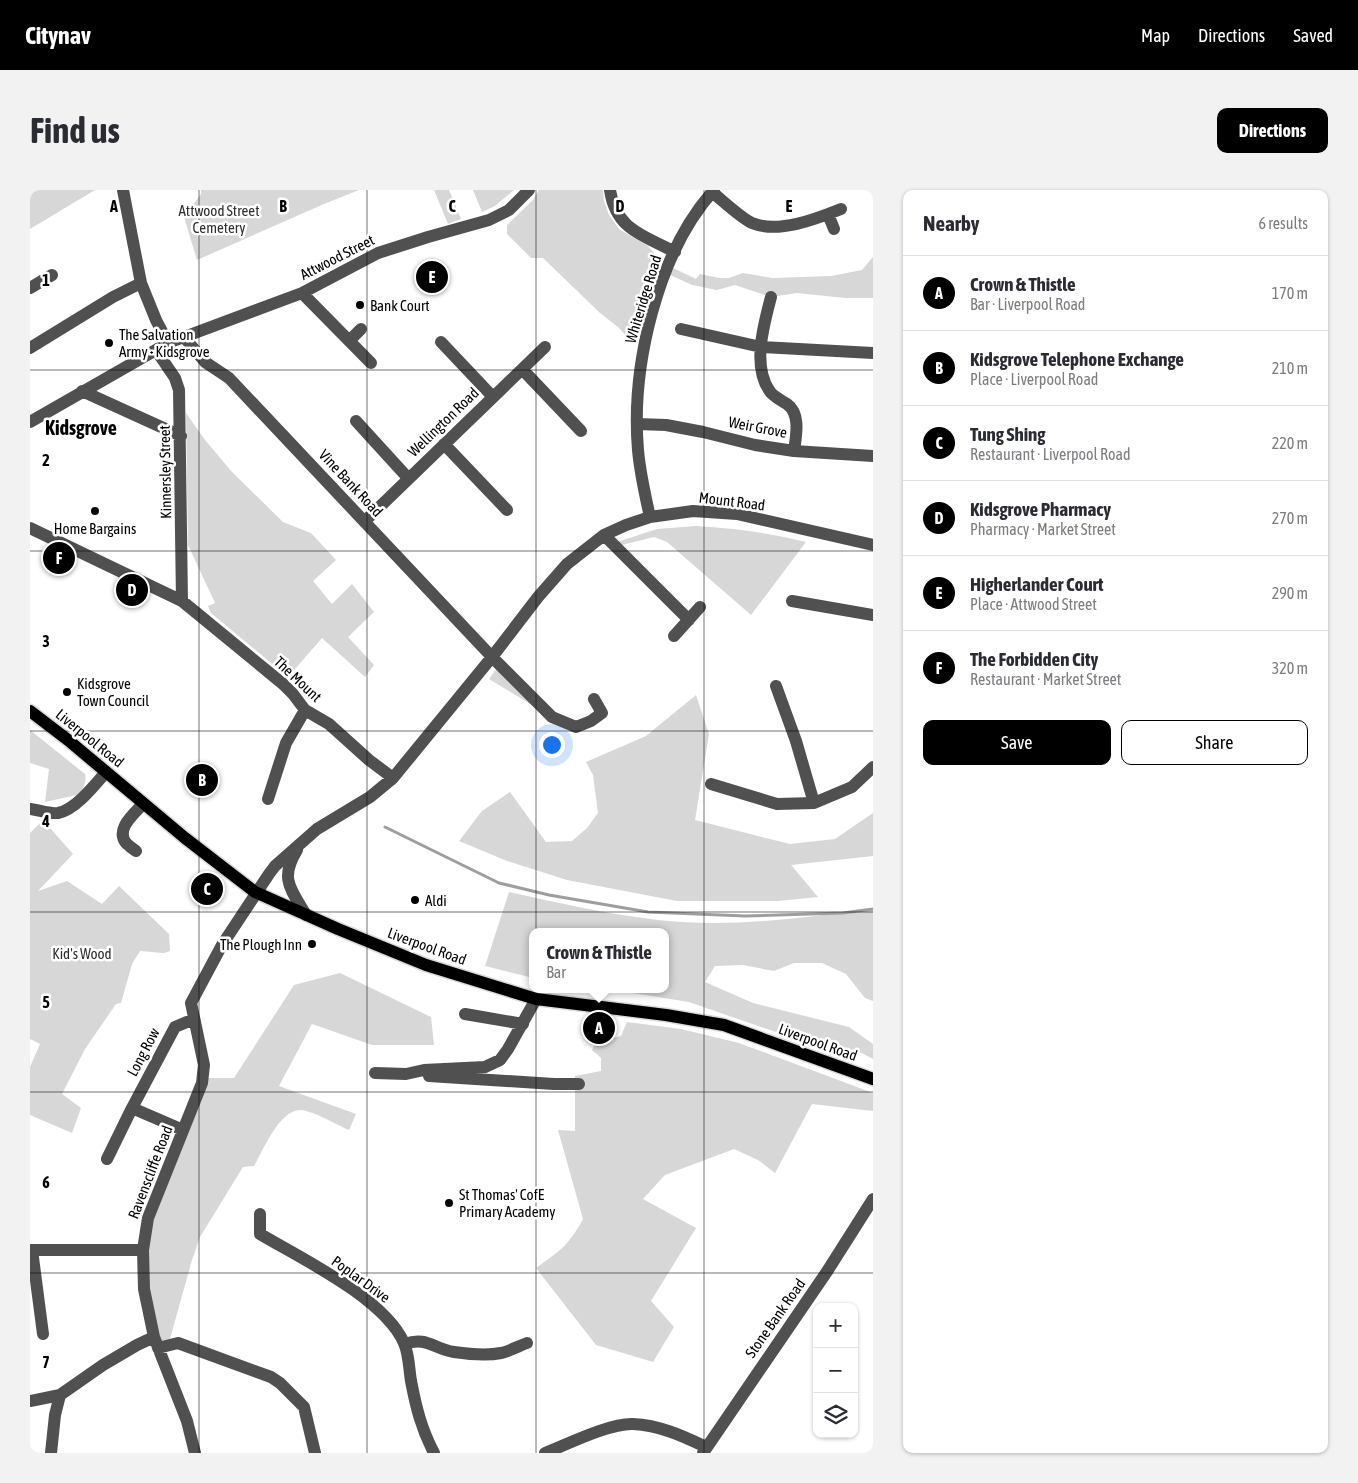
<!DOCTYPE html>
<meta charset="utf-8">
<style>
body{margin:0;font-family:"Asap Condensed",sans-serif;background:#f2f2f3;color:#2b2b33}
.controls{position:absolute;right:15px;bottom:15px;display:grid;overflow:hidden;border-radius:10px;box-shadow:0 1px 4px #0004}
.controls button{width:45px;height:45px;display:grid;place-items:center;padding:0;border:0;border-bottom:1px solid #e1e1e2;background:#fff;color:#2b2b33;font:25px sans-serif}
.you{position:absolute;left:521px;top:554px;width:18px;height:18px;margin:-12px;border:4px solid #fff;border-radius:50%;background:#1a73e8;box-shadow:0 0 0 8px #1a73e833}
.badge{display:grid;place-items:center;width:32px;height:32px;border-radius:50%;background:#000;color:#fff;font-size:16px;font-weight:700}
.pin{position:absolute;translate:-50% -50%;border:2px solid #fff;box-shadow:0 1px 5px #0006}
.popup{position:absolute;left:499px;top:738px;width:140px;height:65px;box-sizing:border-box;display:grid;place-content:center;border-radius:10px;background:#fff;filter:drop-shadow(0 1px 4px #0005);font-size:16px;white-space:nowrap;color:#7c7c81}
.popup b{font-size:19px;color:#2b2b33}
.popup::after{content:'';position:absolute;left:50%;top:100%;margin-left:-10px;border:10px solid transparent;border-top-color:#fff}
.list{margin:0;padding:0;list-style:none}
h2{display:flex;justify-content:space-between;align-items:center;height:65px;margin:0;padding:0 20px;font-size:21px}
h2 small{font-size:16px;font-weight:400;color:#7c7c81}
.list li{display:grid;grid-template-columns:32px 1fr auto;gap:15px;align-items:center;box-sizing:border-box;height:75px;padding:0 20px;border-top:1px solid #e1e1e2}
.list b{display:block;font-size:19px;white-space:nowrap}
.list p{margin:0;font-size:16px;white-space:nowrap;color:#7c7c81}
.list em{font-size:16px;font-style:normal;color:#7c7c81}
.actions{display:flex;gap:10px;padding:15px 20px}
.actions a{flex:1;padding:11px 0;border:1px solid #000;border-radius:10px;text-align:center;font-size:18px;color:#000}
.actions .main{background:#000;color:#fff}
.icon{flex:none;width:28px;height:28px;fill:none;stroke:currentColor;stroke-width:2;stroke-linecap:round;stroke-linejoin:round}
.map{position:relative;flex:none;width:843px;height:1263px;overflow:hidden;border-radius:10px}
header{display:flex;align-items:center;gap:30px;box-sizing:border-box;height:70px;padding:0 25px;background:#000;color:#fff}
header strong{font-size:24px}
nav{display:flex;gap:28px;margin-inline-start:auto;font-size:18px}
.intro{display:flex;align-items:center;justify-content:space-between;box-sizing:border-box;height:120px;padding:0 30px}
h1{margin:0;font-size:35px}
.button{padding:12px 22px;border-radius:10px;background:#000;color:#fff;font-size:18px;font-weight:700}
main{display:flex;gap:30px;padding:0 30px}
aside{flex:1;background:#fff;border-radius:10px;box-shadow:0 1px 4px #0004}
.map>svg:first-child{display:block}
.green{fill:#d7d7d7}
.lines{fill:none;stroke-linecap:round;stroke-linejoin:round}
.stream{stroke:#9e9e9e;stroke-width:3}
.major-casing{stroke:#dbdbdb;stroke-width:15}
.minor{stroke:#505050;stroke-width:12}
.major{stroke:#000;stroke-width:12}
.grid{fill:none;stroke:#000;stroke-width:1;stroke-opacity:0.55}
.poi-dot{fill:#000;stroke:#fff;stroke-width:2}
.labels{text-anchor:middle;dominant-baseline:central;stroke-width:5;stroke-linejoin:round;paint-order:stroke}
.park-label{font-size:15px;fill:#2e2e2e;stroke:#fff}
.street-label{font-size:15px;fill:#000;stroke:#fff}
.poi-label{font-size:15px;fill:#000;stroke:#fff;text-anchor:start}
.district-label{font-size:20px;font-weight:bold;fill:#000;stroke:#fff}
.grid-label{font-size:16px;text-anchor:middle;font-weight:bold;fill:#000;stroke:#fff;stroke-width:5;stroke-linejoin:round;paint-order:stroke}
</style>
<header>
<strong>Citynav</strong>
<nav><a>Map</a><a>Directions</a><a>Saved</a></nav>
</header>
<div class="intro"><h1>Find us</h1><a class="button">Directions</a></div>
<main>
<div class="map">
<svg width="843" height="1263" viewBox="0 0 843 1263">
<rect width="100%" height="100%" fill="#fff"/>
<path class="green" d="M0,0H65L0,39Z
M171,0H329L294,14L167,70L154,27L171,4Z
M404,0H419L431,29L418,34Z
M443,0H484L465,16L452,22Z
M509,0H573L574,11L579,25L589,39L618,56L629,68L615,104L603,153L588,137L570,123L513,68H501L477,44V35L503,10Z
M843,67V108H815L767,103L741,107L705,95L687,100L662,95L636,83L639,76L666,89L670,84L689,88H699L713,83L743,88L801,86L832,80Z
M156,223L175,250L202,282L253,332L281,343L306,370L283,391L302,414L322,394L344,422L318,447L344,475L335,487L292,448L258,487L181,423L178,416L185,413L158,355Z
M666,336C704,338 740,343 776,352L721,425L637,352L624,347L592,355L587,352L627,339Z
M470,474L522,527L459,489Z
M666,505L679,544L665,630L760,654L805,649L843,623V666L761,675L788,707L748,711H647L537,690L477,671L429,651L452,621L480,602L516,652L542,651L557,638L568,623L563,585L556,572L616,546Z
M0,540L55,584C57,592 53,601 47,605L15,612L19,579L0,573Z
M13,630L43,664L8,701L37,691L72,714L89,696L139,744L140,761L134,763L110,761L102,774L91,813L86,814L55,859L32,904L51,918L42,943L0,925V877L10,854L0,849V643Z
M479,702C528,713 578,724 628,730C700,738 772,728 843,719V811L835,808L816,784L792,773H764L744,781L713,775L685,776L675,792L723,813L819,837L843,854V869L826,860L786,856L659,812L577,799H635V742H503V788L455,776Z
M310,783L401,827L404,855H342L282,834L249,896L326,924L319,940C305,934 291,925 276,921C252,913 234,959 224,976L213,977L170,1047L162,1070L138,1156L128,1158L113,1060L173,888H204L264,795Z
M597,832L651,839L709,853L843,903V921L782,914L745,983L728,970L704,959L635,985L613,1009L666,1038L621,1111L644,1137L623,1172L566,1155L506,1078C530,1061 539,1055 553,1029L528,940L545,941V886L571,881V868L562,860L566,852L591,846Z"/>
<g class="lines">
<path class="stream" d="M355,637L469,693L519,705L618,722L715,726L813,723L843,719"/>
<g class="major-casing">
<path id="major" d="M0,521L38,550L155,648L225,702L308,739L396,775L506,809L636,825L694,835L843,889"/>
</g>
<path class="minor" d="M93,0L111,93L126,130L138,153
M580,0C586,40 613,45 645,62
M682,2C692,10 711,28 722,33C748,44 786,29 811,19
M798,24L804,39
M0,98L22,85
M272,103L341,173
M741,107C734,134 722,175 739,200C742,206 751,210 757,214C771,224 766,246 764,261
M651,139L731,157L843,163
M154,147L175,172L199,188L462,467L522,527L546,537L561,531L572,523L564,509
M319,151L331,139
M411,152L463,207
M0,158L83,107L111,93
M126,160L145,188L149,200L152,411
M492,179L551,241
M52,201L151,246
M326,231L378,288
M0,232L138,153L272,103L348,63L398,47L459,30L479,20L499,0
M607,234L636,235L673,242L725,255L764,261L843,266
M414,254L477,320
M620,327C615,305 610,283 608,260C601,177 627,63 684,0
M335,331L515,157
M0,338L152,411L253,494L263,504L275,520L299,534L339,570L363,588
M574,345L659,430
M762,411L843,425
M644,446L670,417
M746,496L766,551L784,613
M681,594L747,614L784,613L822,597L843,577
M238,609L256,553L275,520
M0,619C9,620 19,624 28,623C45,620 65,595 76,582
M267,660C249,689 261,699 276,725
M106,661C103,659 99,656 96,653C85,639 104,624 113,614
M435,824L493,834
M345,883L376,884L394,880L455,877L470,870L478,859L506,809
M399,886L524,894H549
M102,918L153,940
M77,969L102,918L145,837L164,829
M230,1024V1044C272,1069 354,1108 374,1153C379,1164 379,1179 381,1191C386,1217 391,1238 404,1263
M0,1060H113
M2,1060L13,1144
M375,1154C396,1146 404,1159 424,1162C438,1164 456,1166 471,1163C480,1161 489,1156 497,1153
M128,1158L148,1153L241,1187L250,1193L274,1217L285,1263
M0,1211L30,1205L73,1175L107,1155L124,1147
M21,1263L25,1225L30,1205
M165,1263L157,1231L124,1147L114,1099L113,1060L118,1028L172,893L174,875L161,813L192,755L239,684L245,676L287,639L340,607L363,588L462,467L508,407L537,374L574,345L596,335L620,327L663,321L707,324L843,355
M515,1263C538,1254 580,1233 603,1234C629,1235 653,1246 676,1257
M673,1263L798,1080L843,1009"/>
<use href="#major" class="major"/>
</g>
<path class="grid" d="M169,0V1263M337,0V1263M506,0V1263M674,0V1263M0,180H843M0,361H843M0,541H843M0,722H843M0,902H843M0,1083H843"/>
<g class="poi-dot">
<circle cx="330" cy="115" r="5"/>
<circle cx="79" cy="153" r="5"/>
<circle cx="65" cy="321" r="5"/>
<circle cx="37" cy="502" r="5"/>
<circle cx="385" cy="710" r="5"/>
<circle cx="282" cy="754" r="5"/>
<circle cx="419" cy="1013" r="5"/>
</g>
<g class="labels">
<g class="park-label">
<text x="189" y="20">Attwood Street<tspan x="189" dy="17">Cemetery</tspan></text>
<text x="52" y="763">Kid's Wood</text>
</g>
<g class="street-label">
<text transform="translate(307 67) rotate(-27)">Attwood Street</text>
<text transform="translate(613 109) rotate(-73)">Whiteridge Road</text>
<text transform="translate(413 232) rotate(-44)">Wellington Road</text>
<text transform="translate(728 237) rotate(11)">Weir Grove</text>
<text transform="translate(135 282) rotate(-91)">Kinnersley Street</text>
<text transform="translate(321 293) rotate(47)">Vine Bank Road</text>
<text transform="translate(702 311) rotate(7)">Mount Road</text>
<text transform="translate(268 489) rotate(43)">The Mount</text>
<text transform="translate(60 548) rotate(39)">Liverpool Road</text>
<text transform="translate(397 756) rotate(20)">Liverpool Road</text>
<text transform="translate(788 852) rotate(20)">Liverpool Road</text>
<text transform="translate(113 862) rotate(-62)">Long Row</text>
<text transform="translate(120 982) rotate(-69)">Ravenscliffe Road</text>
<text transform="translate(331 1089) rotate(36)">Poplar Drive</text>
<text transform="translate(745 1128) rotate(-55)">Stone Bank Road</text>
</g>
<g class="poi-label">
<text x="340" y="115">Bank Court</text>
<text x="89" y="144">The Salvation<tspan x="89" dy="17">Army - Kidsgrove</tspan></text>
<text x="65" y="338" text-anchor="middle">Home Bargains</text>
<text x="47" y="493">Kidsgrove<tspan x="47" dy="17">Town Council</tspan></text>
<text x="395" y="710">Aldi</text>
<text x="272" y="754" text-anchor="end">The Plough Inn</text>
<text x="429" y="1004">St Thomas' CofE<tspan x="429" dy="17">Primary Academy</tspan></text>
</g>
<g class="district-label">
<text x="51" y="237">Kidsgrove</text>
</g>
</g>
<g class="grid-label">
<text x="84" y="22">A</text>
<text x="253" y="22">B</text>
<text x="422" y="22">C</text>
<text x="590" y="22">D</text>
<text x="759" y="22">E</text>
<text x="16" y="96">1</text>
<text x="16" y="276">2</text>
<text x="16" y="457">3</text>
<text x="16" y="637">4</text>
<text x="16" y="818">5</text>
<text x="16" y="998">6</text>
<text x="16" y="1178">7</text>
</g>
</svg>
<div class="controls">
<button>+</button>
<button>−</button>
<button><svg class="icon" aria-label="layers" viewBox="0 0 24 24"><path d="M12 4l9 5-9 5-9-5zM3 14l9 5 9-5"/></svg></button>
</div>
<div class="you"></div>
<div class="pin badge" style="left:569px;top:838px">A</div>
<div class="popup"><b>Crown &amp; Thistle</b>Bar</div>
<div class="pin badge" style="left:172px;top:590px">B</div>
<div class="pin badge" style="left:177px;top:699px">C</div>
<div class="pin badge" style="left:102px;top:400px">D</div>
<div class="pin badge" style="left:402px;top:87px">E</div>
<div class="pin badge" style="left:29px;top:368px">F</div>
</div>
<aside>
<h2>Nearby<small>6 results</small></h2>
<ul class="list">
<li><span class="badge">A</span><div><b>Crown &amp; Thistle</b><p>Bar · Liverpool Road</p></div><em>170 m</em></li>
<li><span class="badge">B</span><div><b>Kidsgrove Telephone Exchange</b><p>Place · Liverpool Road</p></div><em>210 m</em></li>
<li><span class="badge">C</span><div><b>Tung Shing</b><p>Restaurant · Liverpool Road</p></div><em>220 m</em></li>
<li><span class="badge">D</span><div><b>Kidsgrove Pharmacy</b><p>Pharmacy · Market Street</p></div><em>270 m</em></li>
<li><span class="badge">E</span><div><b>Higherlander Court</b><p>Place · Attwood Street</p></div><em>290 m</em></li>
<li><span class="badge">F</span><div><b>The Forbidden City</b><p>Restaurant · Market Street</p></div><em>320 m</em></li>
</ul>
<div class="actions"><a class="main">Save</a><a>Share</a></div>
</aside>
</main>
